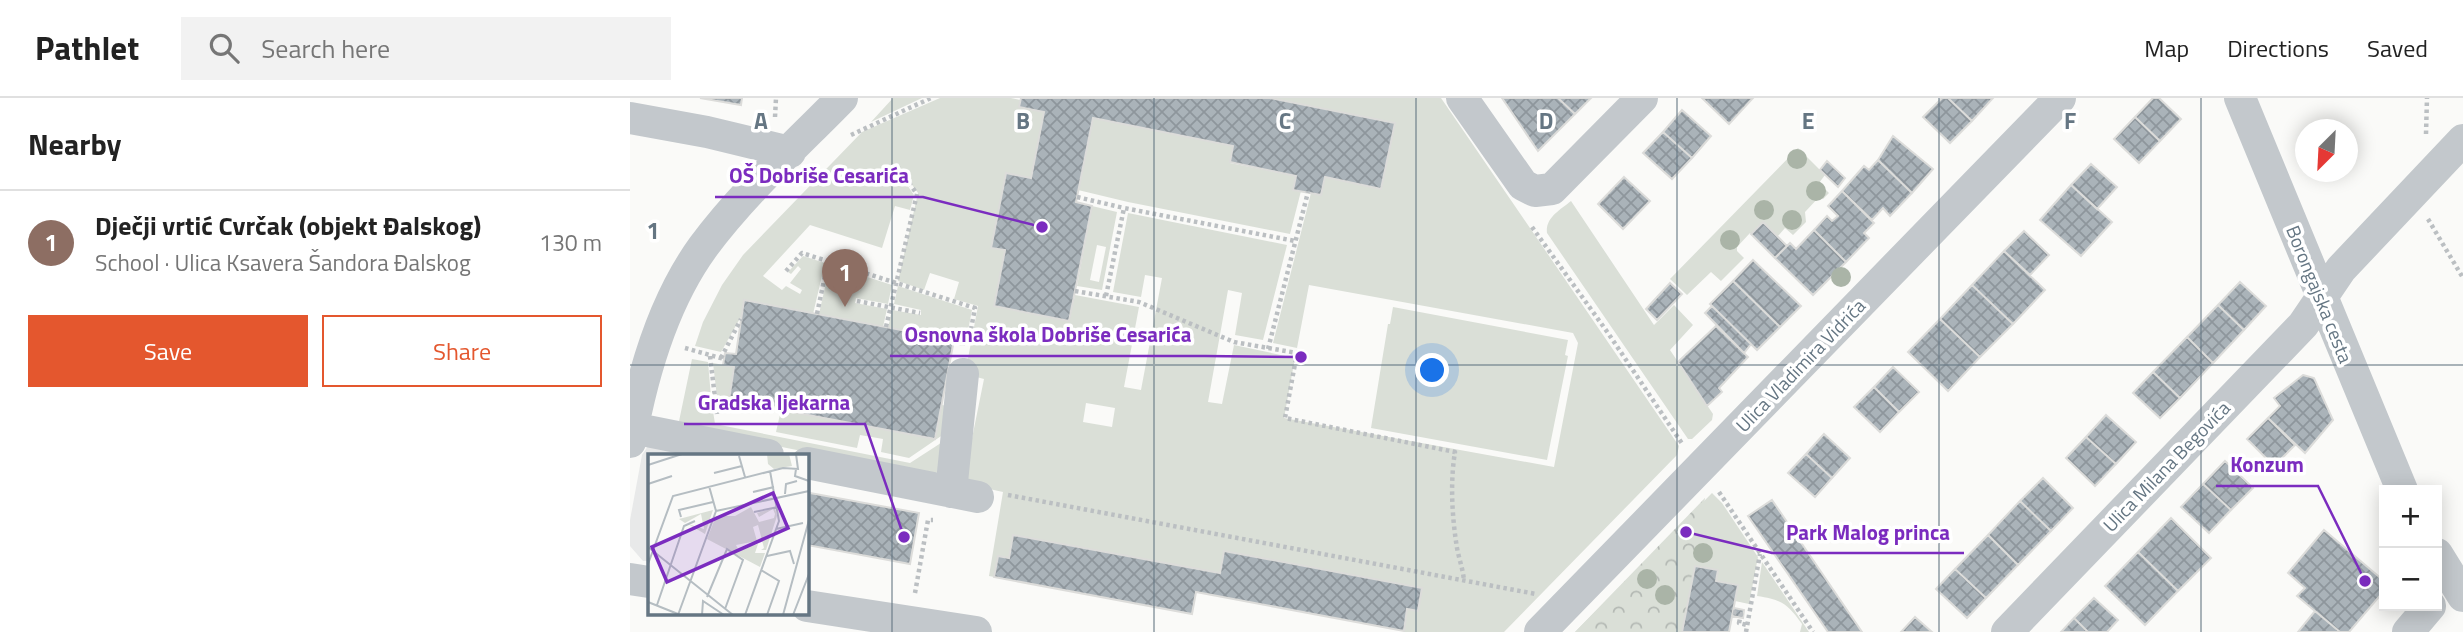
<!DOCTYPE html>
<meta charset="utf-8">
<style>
body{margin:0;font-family:"Titillium Web",sans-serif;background:#f2f2f2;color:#222}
.controls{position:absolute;right:21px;bottom:21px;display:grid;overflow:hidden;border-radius:0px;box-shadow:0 4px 18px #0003}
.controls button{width:63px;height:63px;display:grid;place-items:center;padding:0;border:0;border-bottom:2px solid #e0e0e0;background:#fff;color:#222;font:35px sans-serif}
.compass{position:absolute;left:1665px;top:21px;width:63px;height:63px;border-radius:50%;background:#fff;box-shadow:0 4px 18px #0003;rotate:204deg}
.you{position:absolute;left:803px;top:273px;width:24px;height:24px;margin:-18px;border:5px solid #fff;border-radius:50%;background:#1a73e8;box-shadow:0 0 0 10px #1a73e833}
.badge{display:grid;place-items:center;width:46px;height:46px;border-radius:50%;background:#e4572e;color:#fff;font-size:23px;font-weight:700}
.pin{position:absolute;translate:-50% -58px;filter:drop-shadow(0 2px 4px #0008)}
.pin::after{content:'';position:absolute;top:37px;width:24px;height:21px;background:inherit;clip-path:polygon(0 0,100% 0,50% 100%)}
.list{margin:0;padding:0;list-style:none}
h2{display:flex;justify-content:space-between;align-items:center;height:91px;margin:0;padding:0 28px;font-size:30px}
h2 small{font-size:23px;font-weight:400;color:#767676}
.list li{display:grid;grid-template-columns:46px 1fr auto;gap:21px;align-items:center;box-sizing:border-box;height:105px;padding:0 28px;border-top:2px solid #e0e0e0}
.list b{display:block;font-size:26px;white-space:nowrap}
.list p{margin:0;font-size:23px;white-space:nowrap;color:#767676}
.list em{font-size:23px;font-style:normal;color:#767676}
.actions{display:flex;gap:14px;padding:21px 28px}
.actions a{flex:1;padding:16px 0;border:2px solid #e4572e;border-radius:0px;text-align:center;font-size:24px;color:#e4572e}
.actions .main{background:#e4572e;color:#fff}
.icon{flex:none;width:38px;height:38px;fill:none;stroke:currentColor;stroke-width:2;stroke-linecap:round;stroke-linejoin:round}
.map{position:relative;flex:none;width:1833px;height:534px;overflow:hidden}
header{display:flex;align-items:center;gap:42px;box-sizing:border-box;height:98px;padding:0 35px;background:#fff;border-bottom:2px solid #e0e0e0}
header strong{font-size:33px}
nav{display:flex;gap:38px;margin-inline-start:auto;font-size:24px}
.search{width:490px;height:63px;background:#f2f2f2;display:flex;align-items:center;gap:18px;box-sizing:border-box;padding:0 24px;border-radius:0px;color:#767676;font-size:26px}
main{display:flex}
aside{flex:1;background:#fff}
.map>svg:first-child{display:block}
.built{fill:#e8e9e9}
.green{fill:#dadfd7;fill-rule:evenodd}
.park{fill:url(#park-crowns)}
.building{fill:url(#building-cross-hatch);stroke:#dcdcda;stroke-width:2}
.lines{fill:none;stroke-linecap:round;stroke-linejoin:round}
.path{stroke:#bbbfc2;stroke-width:4.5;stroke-dasharray:3.5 3.5;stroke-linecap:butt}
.minor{stroke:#c3c8cc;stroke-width:32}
.tree{fill:#aab4a7}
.grid{fill:none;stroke:#657683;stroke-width:2;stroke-opacity:0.55}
.labels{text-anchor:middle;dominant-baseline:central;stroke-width:7;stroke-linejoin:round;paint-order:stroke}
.street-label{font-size:19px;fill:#657683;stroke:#fff}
.inset-road{fill:none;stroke:#b5bdc2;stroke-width:2}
.view{fill:#7b2cbf;fill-opacity:0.15;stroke:#7b2cbf;stroke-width:3.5}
.inset-edge{fill:none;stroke:#657683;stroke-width:3.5}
.grid-label{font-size:23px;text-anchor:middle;font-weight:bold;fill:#657683;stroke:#fff;stroke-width:7;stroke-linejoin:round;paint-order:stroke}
.leader{fill:none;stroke:#7b2cbf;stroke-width:2.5}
.callout-dot{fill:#7b2cbf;stroke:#fff;stroke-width:2.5}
.callout-label{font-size:21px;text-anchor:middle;font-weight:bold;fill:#7b2cbf;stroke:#fff;stroke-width:7;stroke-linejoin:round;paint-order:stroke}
</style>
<header>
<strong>Pathlet</strong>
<div class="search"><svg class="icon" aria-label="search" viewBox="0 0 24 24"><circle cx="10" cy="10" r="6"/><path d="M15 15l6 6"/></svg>Search here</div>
<nav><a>Map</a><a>Directions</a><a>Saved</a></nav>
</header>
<main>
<aside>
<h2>Nearby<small></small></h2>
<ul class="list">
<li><span class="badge" style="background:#8d6e63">1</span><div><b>Dječji vrtić Cvrčak (objekt Đalskog)</b><p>School · Ulica Ksavera Šandora Đalskog</p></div><em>130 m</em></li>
</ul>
<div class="actions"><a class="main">Save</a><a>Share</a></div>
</aside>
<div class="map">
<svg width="1833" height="534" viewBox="0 0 1833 534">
<defs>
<pattern id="park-crowns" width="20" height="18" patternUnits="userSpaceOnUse" patternTransform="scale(1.75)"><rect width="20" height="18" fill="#dadfd7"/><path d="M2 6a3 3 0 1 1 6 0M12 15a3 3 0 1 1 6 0" fill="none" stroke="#b4b9b4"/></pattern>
<pattern id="building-cross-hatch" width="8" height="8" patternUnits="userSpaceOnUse" patternTransform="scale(1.75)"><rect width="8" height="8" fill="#aab3b9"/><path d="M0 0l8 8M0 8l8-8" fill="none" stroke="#8e969c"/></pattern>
</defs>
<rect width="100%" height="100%" fill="#fafaf8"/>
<path class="built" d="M18,348L70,357H19V463H13L0,448V422L12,357Z"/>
<path class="green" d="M263,0H292L241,24Z
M310,0H381L390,2L389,9L414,14L401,80L376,75L361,149L375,152L365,208L439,223L445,197L509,209L494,289L511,292L532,180L515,177L511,199L483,194L498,115L657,147L633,242L605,237L612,195L598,192L578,304L592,306L604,247L665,260L654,320L924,369L948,245L943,235L679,187L667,250L643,245L681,95L691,97L695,79L751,90L764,25L640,0H811L1049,348L1047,357L874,534H774L777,511L788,513L792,490L595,453L590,475L383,437L379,460L368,458L364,479L359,478L373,394L341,387L334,380L354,281L335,276L348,208L324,201L329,184L300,175L294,192L268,183L288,95L267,66L264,68L284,97L280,112L265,108L252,150L180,127L133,178L152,192L156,188L170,196L172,192L160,185L171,171L168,168L161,176L158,174L173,158L195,165L183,216L112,217L91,254L65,248L73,224L92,187L113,157L232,34ZM456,305L485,310L482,329L453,324Z
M463,20L603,48L600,65L666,78L663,91L671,93L660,136L498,104L448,92Z
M1168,50L1195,77L1189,85L1199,95L1193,101L1190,98L1175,114L1176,124L1163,137L1155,130L1147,139L1120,135L1107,149V153L1114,160L1091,183L1081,174L1057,197L1040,181Z
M941,103L1024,227L1044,207L1063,227L1040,252L1083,316L1082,322L1062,341H1058L917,135C915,120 930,112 941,103Z
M462,108L487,114L472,192L447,188ZM467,147L476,149L469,184L460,182Z
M200,167L262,187L258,206L226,200L225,205L257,211L253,229L189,216Z
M268,188L342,212L335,248L328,247V243L258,230L262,212L291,217V212L264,206Z
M763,209L938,242L935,257L938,258L917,362L741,330L758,226H760Z
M62,261L78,264L81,299L71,302L72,314L83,313L85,326L280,365L314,343L308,374L303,376H286L48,328Z
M83,265L104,269L99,302L87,299Z
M312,307L323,309L317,334L279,360L251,354L253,341L230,337L227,350L146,334L151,312L305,341Z
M1082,395L1092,405L1128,459L1119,506L1105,503L1108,487L1086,483L1088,472L1065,468L1052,534H945Z
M1132,464L1179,534H1170L1172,526C1157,505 1152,502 1127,498Z"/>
<path class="park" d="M1075,400L1052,534H945Z"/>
<path class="building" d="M70,0H112L111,7Z
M391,0H640L765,25L751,91L695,79L691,97L663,92L666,78L600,64L603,48L463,20L446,104L462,108L439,223L364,208L375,152L361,150L376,75L401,80L414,14L389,9Z
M872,0H928L945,16L908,53Z
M928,0H961L945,16Z
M1072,0H1123L1099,26Z
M1312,0H1318L1342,23L1320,45L1293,19Z
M1318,0H1363L1342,23Z
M1523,0H1529L1551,21L1530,43L1505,19Z
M1052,12L1081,38L1062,60L1033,34Z
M1505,19L1530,43L1509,65L1484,41Z
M1033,34L1062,60L1042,81L1013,55Z
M1263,38L1303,71L1282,95L1248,62Z
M1248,62L1282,95L1260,118L1253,110L1242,122L1212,93L1234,68L1239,72Z
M1197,63L1215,80L1208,89L1190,72Z
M1461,66L1487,89L1467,111L1441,87Z
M994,79L1020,103L993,131L968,106Z
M1441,87L1482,124L1451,158L1410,122Z
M1212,93L1244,125L1234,135L1239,140L1216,164L1184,132L1197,118L1202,123L1208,118L1198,108Z
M1133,124L1157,148L1145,160L1121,136Z
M1184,132L1216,164L1183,197L1145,160L1160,145L1166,151Z
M1394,133L1419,157L1400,177L1374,153Z
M1374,153L1415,192L1383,226L1342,187Z
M1123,162L1171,208L1150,229L1103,183Z
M1103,183L1150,229L1127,252L1080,206Z
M1610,184L1636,208L1614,232L1588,207Z
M1040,185L1052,196L1027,222L1016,211Z
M1342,187L1383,226L1350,259L1310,221Z
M114,202L324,242L305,341L99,302L104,269L93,267L95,255L106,256Z
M1588,207L1614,232L1583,265L1557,239Z
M1082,208L1121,246L1114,255L1075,215Z
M1310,221L1350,259L1318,293L1278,254Z
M1086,228L1118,259L1089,290L1092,294L1077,308L1048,264Z
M1557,239L1583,265L1550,300L1523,274Z
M1263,269L1289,294L1269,314L1244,289Z
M1523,274L1550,300L1530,320L1503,295Z
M1673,277L1684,280L1703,322L1675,355L1638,320L1650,308L1644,300Z
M1244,289L1269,314L1250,334L1224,309Z
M1476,317L1506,344L1486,366L1456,339Z
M1638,320L1665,347L1644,368L1617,341Z
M1194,336L1220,360L1202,380L1176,356Z
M1456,339L1486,366L1465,388L1436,360Z
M1176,356L1202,380L1185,399L1158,375Z
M1595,363L1623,390L1601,412L1573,386Z
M1413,380L1443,410L1421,433L1390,403Z
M1573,386L1601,412L1579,435L1551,409Z
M180,395L289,415L280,466L177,447V413Z
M1142,402L1232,534H1198L1118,418Z
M1390,403L1421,433L1388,467L1358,437Z
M1541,420L1581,460L1548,493L1508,454Z
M1694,432L1754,483V493L1719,534H1710L1667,498L1675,490L1658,475Z
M383,437L590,475L594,453L792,490L788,513L777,511L774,533L566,494L562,516L364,479L368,458L379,460Z
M1358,437L1388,467L1356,500L1325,471Z
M1508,454L1548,493L1515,527L1475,488Z
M1065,468L1088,472L1086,483L1108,487L1099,534H1052Z
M1325,471L1356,500L1337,520L1306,491Z
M1464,500L1488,522L1477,534H1458L1444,520Z
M1104,510L1114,512L1113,520L1102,518Z
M1685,513L1710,534H1668Z
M1285,519L1302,534H1271Z
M1444,520L1458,534H1431Z"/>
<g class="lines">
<path class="path" d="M145,19L146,0
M1796,36L1797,0
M221,37L301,0
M447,99L494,110
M1798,121L1833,180
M902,129L978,235L1053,347
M156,173L172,155L345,210L338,247
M445,193L509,204L604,244L667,255L655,320L825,354C820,384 822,419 827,450C829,461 833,471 834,483
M476,198L494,110L665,143
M227,203L290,215
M187,216L198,163
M256,229L287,96L267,68
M55,250L94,261
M638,251L678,94
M80,258L87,316
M91,260L111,221
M1089,394L1183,534
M378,397L906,496
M285,495L298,422H303
M1103,514L1111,516L1109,525L1117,527
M1116,534L1130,456"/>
<path class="minor" d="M832,0L893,87L905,93L922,91L1012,0
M1610,0L1772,392
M0,20L77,34L160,54
M2,330L138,357
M0,344C12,277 33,204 73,149C113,95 165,48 212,0
M177,365L348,399
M321,394L333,276
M1807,456L1833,498
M0,481L19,484
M177,508L346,534
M910,534L1430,0
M1377,534L1673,227L1711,171L1833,42
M1778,534L1800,508"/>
</g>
<g class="tree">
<circle cx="1167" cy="61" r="10"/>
<circle cx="1186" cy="93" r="10"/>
<circle cx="1134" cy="112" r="10"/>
<circle cx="1162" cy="122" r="10"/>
<circle cx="1100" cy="142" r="10"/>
<circle cx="1211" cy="179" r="10"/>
<circle cx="1073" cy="455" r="10"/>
<circle cx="1017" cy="481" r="10"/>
<circle cx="1035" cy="497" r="10"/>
</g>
<path class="grid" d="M262,0V534M524,0V534M786,0V534M1047,0V534M1309,0V534M1571,0V534M0,267H1833"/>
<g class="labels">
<g class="street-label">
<text transform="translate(1690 196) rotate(68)">Borongajska cesta</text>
<text transform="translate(1170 267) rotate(-46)">Ulica Vladimira Vidrića</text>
<text transform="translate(1536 368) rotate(-46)">Ulica Milana Begovića</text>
</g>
</g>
<g transform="translate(18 356)">
<rect width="161" height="161" fill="#fafaf8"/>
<path d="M119,0H141L144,12L126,15L120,10ZM103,53L111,68L126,64L127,60L125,55L111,63L109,59L127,54L129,62L118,96H113L116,94L110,71L105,73L109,87L88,91L90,95L110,90L107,99H117L112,113L59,85L68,62H87ZM65,56L57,80L40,70L56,75L53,60L37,69L31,65Z" fill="#dadfd7"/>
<path class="inset-road" d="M91,2L97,23M0,11L34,0M148,15L147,22L161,27M66,19L94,12M0,30L24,22M105,38L126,33M137,40L138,30L149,27M68,57L161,37M106,58L130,53M33,63L31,56L65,48M128,75L155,69M0,93L85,161M119,102L142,97L146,110M0,110L25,42L135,14L150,15L148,0M113,116L131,127L119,161M59,143L79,95L95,106L77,155M0,148L30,160M9,151L36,72L47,67M30,161L68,57L61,32M54,161L55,147L76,161M97,161L131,67L122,17M135,161L161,66M145,161L161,120"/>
<path class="view" d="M125,39L140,74L19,128L4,93Z"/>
<rect width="161" height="161" class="inset-edge"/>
</g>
<g class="grid-label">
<text x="131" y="31">A</text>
<text x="393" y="31">B</text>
<text x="655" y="31">C</text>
<text x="916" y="31">D</text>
<text x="1178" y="31">E</text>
<text x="1440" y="31">F</text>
<text x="23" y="141">1</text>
</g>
<path class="leader" d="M412 129L293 99H85M671 259L575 258H260M274 439L235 326H54M1735 483L1688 388H1586M1056 434L1142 455H1334"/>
<g class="callout-dot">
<circle cx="412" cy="129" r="7"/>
<circle cx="671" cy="259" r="7"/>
<circle cx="274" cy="439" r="7"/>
<circle cx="1735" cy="483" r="7"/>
<circle cx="1056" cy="434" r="7"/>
</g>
<g class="callout-label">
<text x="189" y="85">OŠ Dobriše Cesarića</text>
<text x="418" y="244">Osnovna škola Dobriše Cesarića</text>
<text x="144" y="312">Gradska ljekarna</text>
<text x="1637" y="374">Konzum</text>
<text x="1238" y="442">Park Malog princa</text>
</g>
</svg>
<div class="controls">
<button>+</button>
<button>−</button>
</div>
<svg class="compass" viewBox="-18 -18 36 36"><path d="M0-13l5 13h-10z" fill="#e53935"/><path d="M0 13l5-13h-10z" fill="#767676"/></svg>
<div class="you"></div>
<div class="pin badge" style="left:215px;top:209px;background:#8d6e63">1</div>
</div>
</main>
